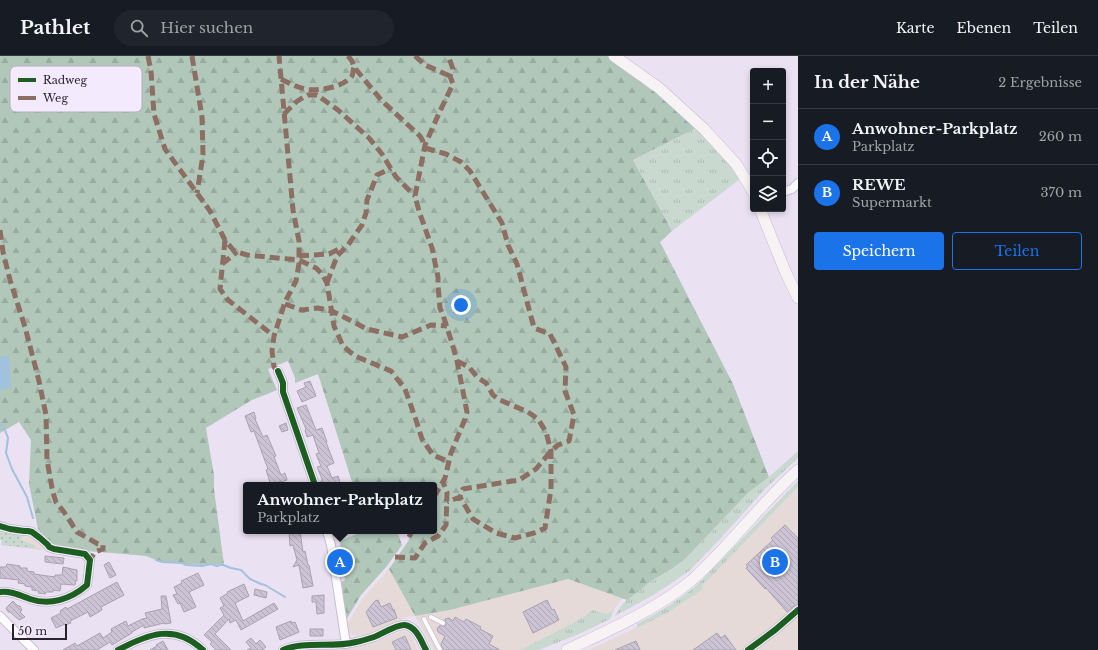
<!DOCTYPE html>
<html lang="de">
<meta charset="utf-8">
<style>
body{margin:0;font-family:"Libre Baskerville",serif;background:#20242c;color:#f1f3f6}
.controls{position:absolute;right:12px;top:12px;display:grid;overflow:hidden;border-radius:4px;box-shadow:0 2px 6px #0003}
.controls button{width:36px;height:36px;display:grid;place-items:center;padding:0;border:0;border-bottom:1px solid #363941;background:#171b24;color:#f1f3f6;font:20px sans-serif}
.scale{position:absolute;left:12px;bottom:10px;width:55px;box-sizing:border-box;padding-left:4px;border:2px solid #29232f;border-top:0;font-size:11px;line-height:14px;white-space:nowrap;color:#29232f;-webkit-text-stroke:3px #f3eafd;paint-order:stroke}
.you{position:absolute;left:461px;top:249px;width:14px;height:14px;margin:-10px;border:3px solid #fff;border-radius:50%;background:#1a73e8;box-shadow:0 0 0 6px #1a73e833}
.badge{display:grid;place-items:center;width:26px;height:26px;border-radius:50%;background:#1a73e8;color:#fff;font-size:13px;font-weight:700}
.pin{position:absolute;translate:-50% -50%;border:2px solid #fff;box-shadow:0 1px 4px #0006}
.popup{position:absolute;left:243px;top:426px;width:194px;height:52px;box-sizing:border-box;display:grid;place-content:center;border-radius:4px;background:#171b24;filter:drop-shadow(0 1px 3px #0005);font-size:13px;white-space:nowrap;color:#9ea1a6}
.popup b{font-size:15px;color:#f1f3f6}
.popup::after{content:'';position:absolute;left:50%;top:100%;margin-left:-8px;border:8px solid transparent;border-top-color:#171b24}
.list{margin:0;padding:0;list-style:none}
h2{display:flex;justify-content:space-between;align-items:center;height:52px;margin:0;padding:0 16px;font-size:17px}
h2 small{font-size:13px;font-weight:400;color:#9ea1a6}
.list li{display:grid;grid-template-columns:26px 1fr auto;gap:12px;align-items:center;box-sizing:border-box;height:56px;padding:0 16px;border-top:1px solid #363941}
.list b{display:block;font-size:15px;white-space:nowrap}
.list p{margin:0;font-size:13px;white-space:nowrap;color:#9ea1a6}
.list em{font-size:13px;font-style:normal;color:#9ea1a6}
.actions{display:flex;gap:8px;padding:12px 16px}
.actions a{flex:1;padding:9px 0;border:1px solid #1a73e8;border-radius:4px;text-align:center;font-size:14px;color:#1a73e8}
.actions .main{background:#1a73e8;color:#fff}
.icon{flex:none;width:22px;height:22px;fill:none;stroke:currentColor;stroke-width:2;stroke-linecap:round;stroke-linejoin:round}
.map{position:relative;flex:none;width:798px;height:594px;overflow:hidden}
header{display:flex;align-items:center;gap:24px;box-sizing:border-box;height:56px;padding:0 20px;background:#171b24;border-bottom:1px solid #363941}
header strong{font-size:19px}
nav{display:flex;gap:22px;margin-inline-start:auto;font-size:14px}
.search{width:280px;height:36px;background:#20242c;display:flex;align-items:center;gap:10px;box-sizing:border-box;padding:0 14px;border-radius:22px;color:#9ea1a6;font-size:15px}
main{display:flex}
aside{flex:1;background:#171b24}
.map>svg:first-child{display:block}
.commercial{fill:#e6dad8}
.grass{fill:url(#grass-tufts)}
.forest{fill:url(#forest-firs)}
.park{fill:url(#park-dots)}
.water{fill:#a0c2df}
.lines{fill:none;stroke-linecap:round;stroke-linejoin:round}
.stream{stroke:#a0c2df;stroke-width:2}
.building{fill:url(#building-back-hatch);stroke:#a9a2b0}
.lane-casing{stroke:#c5bfcc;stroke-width:5.5}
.street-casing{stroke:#c5bfcc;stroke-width:10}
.secondary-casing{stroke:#c5bfcc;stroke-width:12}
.path{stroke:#dcd9df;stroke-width:1.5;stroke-dasharray:1 3;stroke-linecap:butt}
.lane{stroke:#fcfafd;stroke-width:4}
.street{stroke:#fcfafd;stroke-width:8}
.secondary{stroke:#f7f2f4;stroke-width:11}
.quiet{stroke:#8d6e63;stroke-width:5;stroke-dasharray:10 5;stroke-linecap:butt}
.cycleway-casing{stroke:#f3eafd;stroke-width:8}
.cycleway{stroke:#1b5e20;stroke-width:6}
.key{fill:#f3eafd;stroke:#b6aebf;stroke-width:1}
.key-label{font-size:11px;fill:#29232f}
</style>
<header>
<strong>Pathlet</strong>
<div class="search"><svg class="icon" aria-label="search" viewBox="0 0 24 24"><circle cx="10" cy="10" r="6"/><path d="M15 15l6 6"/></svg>Hier suchen</div>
<nav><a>Karte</a><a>Ebenen</a><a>Teilen</a></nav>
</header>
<main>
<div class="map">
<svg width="798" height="594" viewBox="0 0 798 594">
<defs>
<pattern id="grass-tufts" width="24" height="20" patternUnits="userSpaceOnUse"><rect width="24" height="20" fill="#c9d9d0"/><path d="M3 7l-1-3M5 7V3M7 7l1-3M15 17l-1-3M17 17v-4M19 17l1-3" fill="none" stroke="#adbab3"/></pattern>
<pattern id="forest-firs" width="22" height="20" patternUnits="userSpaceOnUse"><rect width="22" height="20" fill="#b1c7ba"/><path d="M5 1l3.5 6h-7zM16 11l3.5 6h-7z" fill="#98aba0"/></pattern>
<pattern id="park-dots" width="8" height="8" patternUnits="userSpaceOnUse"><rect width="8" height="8" fill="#c9d9d0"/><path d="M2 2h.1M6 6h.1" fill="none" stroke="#adbab3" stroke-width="1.8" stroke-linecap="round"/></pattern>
<pattern id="building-back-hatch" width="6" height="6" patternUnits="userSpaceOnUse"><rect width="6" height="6" fill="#ccc4d5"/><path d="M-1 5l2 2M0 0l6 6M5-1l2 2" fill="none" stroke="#afa8b7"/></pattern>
</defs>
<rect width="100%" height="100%" fill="#eae1f3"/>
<path class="commercial" d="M798,431V594H589L669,556L702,534L703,529Z
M23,478H30L46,490L45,494L33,491L21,484Z
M389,513L415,560L450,554L568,523L622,542L614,554L607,558L593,554L577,565L520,594H434L415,560L407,561L384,572L364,579L358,580H355L350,577L347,568L363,542Z
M402,575L407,576L411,579L418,594H340L358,591L369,588Z"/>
<path class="grass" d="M698,72L726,103L740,123L672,175L633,104L694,73Z
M798,395V402L765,433L721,482L689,515L655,538L615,560C629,533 660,523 683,505L748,437L769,421Z
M798,425V431L703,529L702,534L669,556L637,572V568C660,556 681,543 700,526Z
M593,554L607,558L614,554L610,563L581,577L539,594H520L577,565Z"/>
<path class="forest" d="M0,0H608L652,32L698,72L694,73L633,104L672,175L660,186L733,328L769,421L748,437L683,505L673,512L650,526L627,544L568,523L450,554L415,560L389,513L409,484L407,475H434V429H353L318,318L295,327V322L288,305L268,313L277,334L252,344L206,372L214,419V433L224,509L220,508L217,509L211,507L203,509L186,508L182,506H166L156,504L146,500L101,496L97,495V496L54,491V490L38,473L29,428L31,384L19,366L0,377Z
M364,475H397L402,489L387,510L361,539L346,564L340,527L345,524L340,485Z"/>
<path class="park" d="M0,473L4,476L23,478L21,484L34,489L33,491L44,494L1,489L2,484H0Z"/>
<path class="water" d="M9,300L11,331L0,334V301Z"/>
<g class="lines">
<path class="stream" d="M0,367L5,374L8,382L6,397L12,413L27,441L33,462
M156,504L162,506L182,507L186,509L202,510L211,508L217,510L220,509H223L231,512L241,514L250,523L261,528L265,529L285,541"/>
</g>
<path class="building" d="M310,325L316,340L302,346L297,335L306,331L304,327Z
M306,349L316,374L322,372L327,386H326L334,407L327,410L332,422L338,420L341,429H320V426L322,425V423L317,411L321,410L316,398L319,397L313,379L307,381L305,374L306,373L297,352Z
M254,356L256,363H255L263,381L267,379L276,400L274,401L281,419L285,417L287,424L281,426V425L271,429L266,414L268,413L254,375L251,376L245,360Z
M286,367L288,374L282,376L279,370Z
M785,469L798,482V549L794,550L787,556L766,532L765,533L746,512L748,511L746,509L773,484L771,482Z
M289,475H300L303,496L305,495L308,509H309L313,530L303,532L299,509L293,511L297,504L293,489L290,490Z
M45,500L64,502L63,508L45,506Z
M109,506L116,519L110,522L104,509Z
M7,508L20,510V512H27V515L34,516V518L55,521V519H62L63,511L77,514V525L76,524L75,529L61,528L60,535L53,534V536H46L45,538L38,537L39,535L32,534V531L25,530V528L18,527L19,524L0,522V511H6Z
M198,517L204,529L189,536L196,551L184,556L180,547L178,548L173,539L177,538L174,531L182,527L181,525Z
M117,526L124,539L101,551L102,554L90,561L88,556L70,565L71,567L65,569V568L56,572L51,562L61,557L60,555L66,551L67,553Z
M244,528L249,540L235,547L243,565L274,547L278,553L241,574L236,564L230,567L229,563L215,578L231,594H216L210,588L212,586L204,579L224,559L220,552L224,550L220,542L228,537L227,536Z
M255,533L267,536L266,542L254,539Z
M324,539V557L317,558L316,546H312V540Z
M161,540H166L171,567L165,568L164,567L144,572V569L132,576V577L112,589L110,586L97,594H63L75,587L77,590L100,577L103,582L112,576L111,573L126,565L128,570L142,563L147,562L145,557L162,553Z
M378,544L381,551L390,547L393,554L394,553L397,562L373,571L366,556L375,545Z
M547,544L552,554L554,553L559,564L533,577L523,556Z
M13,545L18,550H20L22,554L20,556L25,561L19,564L10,556H8L6,552Z
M455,561L464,566L466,563L481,571L480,573L493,580L489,588L500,594H443L441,588L445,580L438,576L437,573L439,570H444L446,569L445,563L449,562L453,565Z
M291,565L292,567L295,566L299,576L280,584L276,571Z
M310,573H323V580H310Z
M717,577L721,582L725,579L736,594H693Z
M405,580L411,594H396L392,586Z
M251,582L256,588L260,584L266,591L262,594H247L251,592L246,586Z
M163,585L168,594H150L157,590L156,589Z
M636,585L640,594H615Z"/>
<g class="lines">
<g class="lane-casing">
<path id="lane" d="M431,561L443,567
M424,563L440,594"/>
</g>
<g class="street-casing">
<path id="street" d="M783,136L792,133L798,127
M278,315L283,327V336L315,429
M0,470L10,473L24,475H28L32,476L40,482L48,489L49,491L54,493L85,498L90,504L87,529C71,543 50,550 30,543C19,539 11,535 0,536
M327,475L331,489L346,588
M0,560L34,594
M118,594C148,578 175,567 203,594
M283,594C304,585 333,592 356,586C362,585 368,583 374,581C382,578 397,568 405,569C417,571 421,585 426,594
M748,594L775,574L798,554"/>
</g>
<g class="secondary-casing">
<path id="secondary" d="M614,0L659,32L704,73L736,108L748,127L753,136
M760,153L785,215L798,242
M567,594C609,574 656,554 692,524C730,490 760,448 798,414"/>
</g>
<path class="path" d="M173,546L176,545
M217,558L222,555
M365,594L375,589L387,594
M387,594L392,581"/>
<use href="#lane" class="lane"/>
<use href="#street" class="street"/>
<use href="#secondary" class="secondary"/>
<path class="quiet" d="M148,0L151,15L154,58L165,93L210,155L225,184L234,195L237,196L247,199L299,204L316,212L322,218L327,227L334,270L343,290L355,300L391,315L405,333L416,364L422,383L433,399L449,406
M192,0L202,61L203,99L197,137
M348,0L352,5L354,11L382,45L420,80L425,89
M415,0L425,9L450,20
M281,23C289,27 296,31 305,33C317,36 344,31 352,20C353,18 353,14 354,11
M284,58L296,46L304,41L308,39H317L338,54L369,82L382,98L396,121L415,140
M425,92L446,98L461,106L470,115L502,167L508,189L517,208L534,272L550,278L566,311L565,335L574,359L569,385L558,389L551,395L536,413L519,424L463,433L460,441L447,446
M0,174L3,196L10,224L25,271L39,325L46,359L47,404L52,432L54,440L56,446L64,456L77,476L98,488L103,489V493L95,496L90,504
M225,184L220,233L228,244L274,280
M299,200L329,198L343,191
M222,208L237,196
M327,227L337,200L348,189L362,169L366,157L367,144L377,119L391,112
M285,248L302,254L318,252L332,255L367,273L402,281L431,269L447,270
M457,305L469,311L477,321L486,327L493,339L500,344L528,356L538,363L546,376L551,395V433L545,472L534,477L515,482L496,477L473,463L460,441
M278,315L274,311L272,295L274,280L285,246L296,225L299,208V185L293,154L279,0
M434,441L445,422L451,397L465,363L467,356L457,305L452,287L443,259L440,252L438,229V221L432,192L419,155L415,140L425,89L440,55L453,28L450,20L453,13L449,2L447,0
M409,481L412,475
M395,501L415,502L425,487L438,480L446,469L447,436L443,426"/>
<g class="cycleway-casing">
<path id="cycleway" d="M278,315L283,327V336L315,429
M0,470L10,473L24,475H28L32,476L40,482L48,489L49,491L54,493L85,498L90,504L87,529C71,543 50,550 30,543C19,539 11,535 0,536
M118,594C148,578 175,567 203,594
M283,594C304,585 333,592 356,586C362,585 368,583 374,581C382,578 397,568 405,569C417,571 421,585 426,594
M748,594L775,574L798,554"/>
</g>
<use href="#cycleway" class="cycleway"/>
</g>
<rect x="10" y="10" width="132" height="46" rx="6" class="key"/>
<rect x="18" y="22" width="18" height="4" fill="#1b5e20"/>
<rect x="18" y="40" width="18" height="4" fill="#8d6e63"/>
<g class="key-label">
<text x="43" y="28">Radweg</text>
<text x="43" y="46">Weg</text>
</g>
</svg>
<div class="controls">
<button>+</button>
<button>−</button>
<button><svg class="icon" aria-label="locate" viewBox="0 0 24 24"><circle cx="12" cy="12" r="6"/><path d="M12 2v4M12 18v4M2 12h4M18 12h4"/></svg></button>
<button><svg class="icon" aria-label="layers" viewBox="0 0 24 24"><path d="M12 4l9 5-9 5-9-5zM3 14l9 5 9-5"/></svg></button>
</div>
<div class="scale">50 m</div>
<div class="you"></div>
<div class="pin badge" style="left:340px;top:506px">A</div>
<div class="popup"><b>Anwohner-Parkplatz</b>Parkplatz</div>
<div class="pin badge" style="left:775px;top:506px">B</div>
</div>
<aside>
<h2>In der Nähe<small>2 Ergebnisse</small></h2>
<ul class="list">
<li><span class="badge">A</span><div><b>Anwohner-Parkplatz</b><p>Parkplatz</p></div><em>260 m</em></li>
<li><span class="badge">B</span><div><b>REWE</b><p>Supermarkt</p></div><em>370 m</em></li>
</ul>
<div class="actions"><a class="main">Speichern</a><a>Teilen</a></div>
</aside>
</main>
